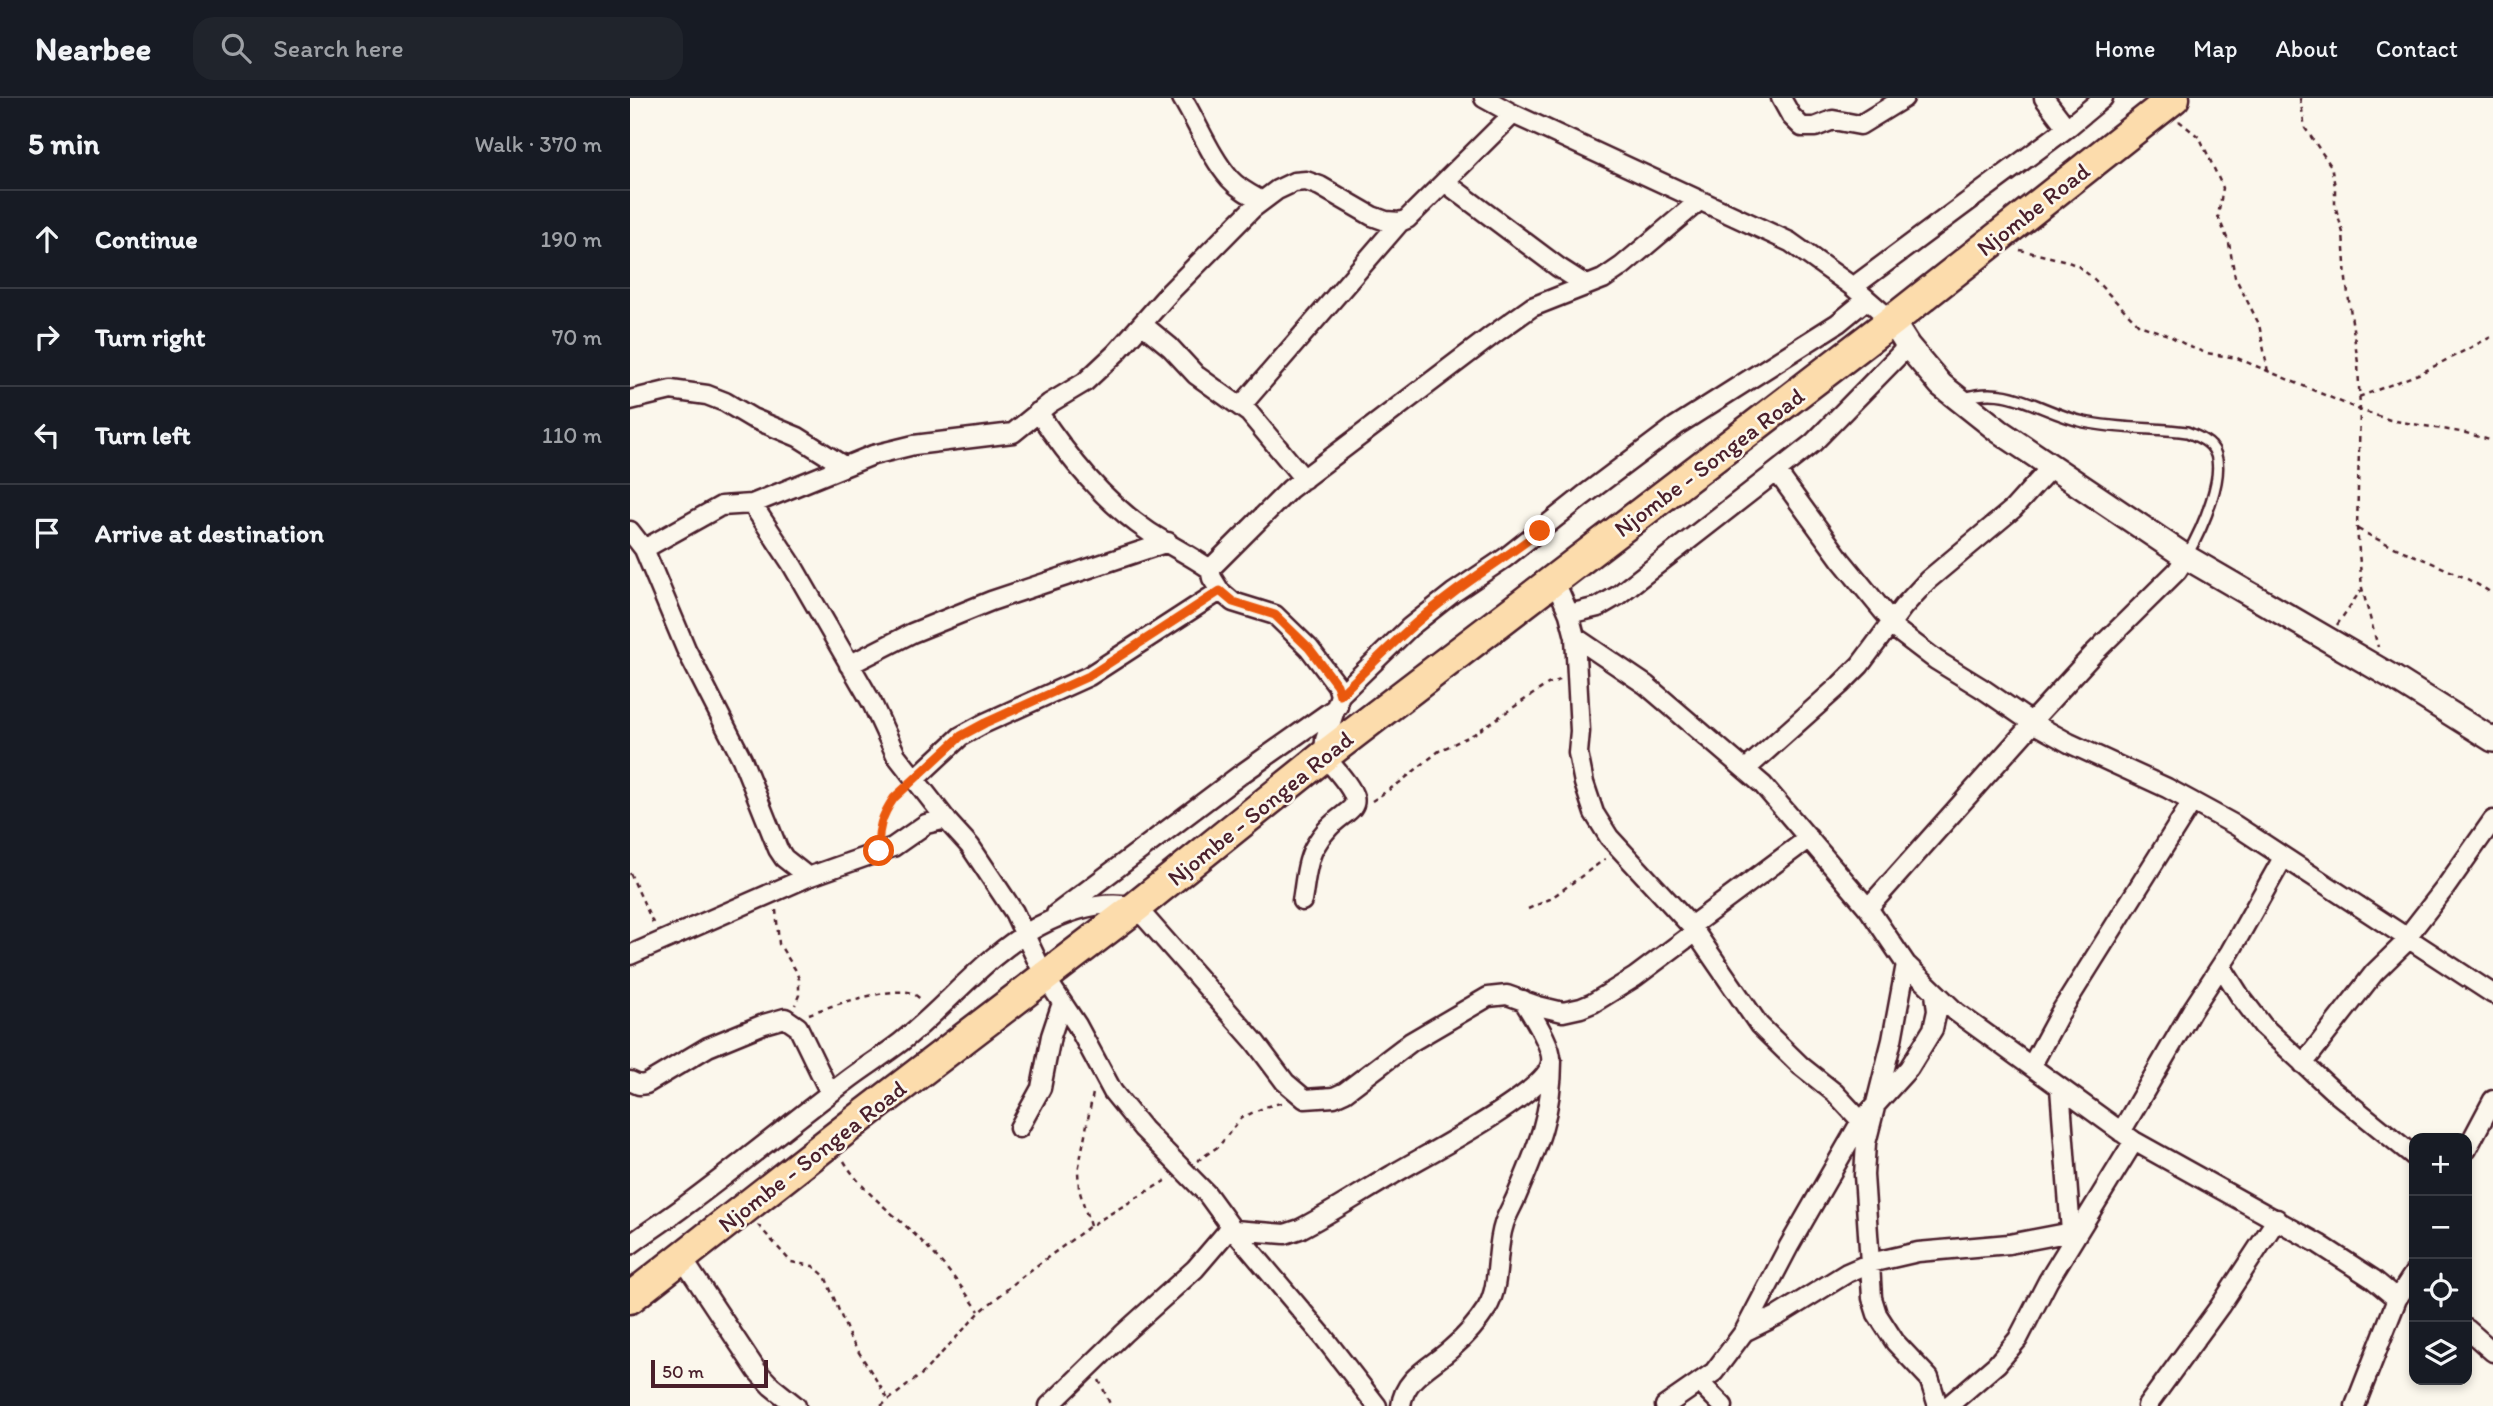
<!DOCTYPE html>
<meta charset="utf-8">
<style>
body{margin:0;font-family:Itim,sans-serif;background:#20242c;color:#f1f3f6}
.controls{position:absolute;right:21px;bottom:21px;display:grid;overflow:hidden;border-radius:14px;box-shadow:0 4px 10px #0003}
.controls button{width:63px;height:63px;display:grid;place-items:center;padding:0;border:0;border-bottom:2px solid #363941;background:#171b24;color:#f1f3f6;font:35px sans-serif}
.scale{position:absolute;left:21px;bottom:18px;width:117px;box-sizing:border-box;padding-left:7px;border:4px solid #4a1f2b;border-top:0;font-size:19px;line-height:24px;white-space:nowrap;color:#4a1f2b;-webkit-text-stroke:5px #fbf7ec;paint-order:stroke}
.stop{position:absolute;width:21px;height:21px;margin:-16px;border:5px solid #ea580c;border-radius:50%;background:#fff}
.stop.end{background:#ea580c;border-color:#fff;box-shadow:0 2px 7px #0008}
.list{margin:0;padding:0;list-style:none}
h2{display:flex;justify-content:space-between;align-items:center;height:91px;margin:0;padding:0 28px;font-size:30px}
h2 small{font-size:23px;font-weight:400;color:#9ea1a6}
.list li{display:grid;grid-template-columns:46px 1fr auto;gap:21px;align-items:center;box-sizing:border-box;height:98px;padding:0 28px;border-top:2px solid #363941}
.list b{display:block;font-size:26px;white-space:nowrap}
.list em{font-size:23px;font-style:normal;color:#9ea1a6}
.icon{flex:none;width:38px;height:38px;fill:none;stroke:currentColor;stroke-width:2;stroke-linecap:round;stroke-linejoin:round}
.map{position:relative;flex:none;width:1863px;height:1308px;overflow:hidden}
header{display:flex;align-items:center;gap:42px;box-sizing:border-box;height:98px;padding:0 35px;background:#171b24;border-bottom:2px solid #363941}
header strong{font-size:33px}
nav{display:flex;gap:38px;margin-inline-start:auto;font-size:24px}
.search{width:490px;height:63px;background:#20242c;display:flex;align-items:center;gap:18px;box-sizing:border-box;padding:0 24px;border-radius:21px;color:#9ea1a6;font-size:26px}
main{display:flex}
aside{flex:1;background:#171b24}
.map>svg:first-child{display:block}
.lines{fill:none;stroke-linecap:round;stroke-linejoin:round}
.service-casing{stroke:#4a1f2b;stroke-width:14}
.minor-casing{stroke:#4a1f2b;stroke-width:23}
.tertiary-casing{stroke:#4a1f2b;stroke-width:28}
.trunk-casing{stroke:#4a1f2b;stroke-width:35}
.path{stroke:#4a1f2b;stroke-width:2.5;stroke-dasharray:5 5;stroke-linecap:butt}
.service{stroke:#fbf7ec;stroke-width:9}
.minor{stroke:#fbf7ec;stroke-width:18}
.tertiary{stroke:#fbf7ec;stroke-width:23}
.trunk{stroke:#fcdcac;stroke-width:30}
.route{stroke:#ea580c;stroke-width:9}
.labels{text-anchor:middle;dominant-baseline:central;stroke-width:5;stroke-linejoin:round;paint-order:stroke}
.street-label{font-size:24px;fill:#4a1f2b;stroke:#fbf7ec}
</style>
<header>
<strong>Nearbee</strong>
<div class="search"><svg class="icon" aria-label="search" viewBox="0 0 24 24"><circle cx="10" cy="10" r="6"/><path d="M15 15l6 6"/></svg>Search here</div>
<nav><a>Home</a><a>Map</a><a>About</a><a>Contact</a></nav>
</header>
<main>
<aside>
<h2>5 min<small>Walk · 370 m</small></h2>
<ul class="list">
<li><svg class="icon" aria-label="ahead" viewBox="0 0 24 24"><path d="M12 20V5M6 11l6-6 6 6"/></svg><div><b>Continue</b></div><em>190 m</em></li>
<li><svg class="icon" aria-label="right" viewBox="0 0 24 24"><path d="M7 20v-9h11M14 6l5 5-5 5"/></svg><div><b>Turn right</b></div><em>70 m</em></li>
<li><svg class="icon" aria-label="left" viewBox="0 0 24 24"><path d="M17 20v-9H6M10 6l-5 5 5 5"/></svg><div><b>Turn left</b></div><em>110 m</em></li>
<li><svg class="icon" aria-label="arrive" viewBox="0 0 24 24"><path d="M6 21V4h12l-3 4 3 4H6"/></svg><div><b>Arrive at destination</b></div></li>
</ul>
</aside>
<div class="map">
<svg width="1863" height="1308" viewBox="0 0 1863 1308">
<rect width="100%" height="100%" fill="#fbf7ec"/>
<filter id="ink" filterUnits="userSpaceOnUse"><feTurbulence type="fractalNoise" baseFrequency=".0143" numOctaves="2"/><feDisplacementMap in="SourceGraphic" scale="14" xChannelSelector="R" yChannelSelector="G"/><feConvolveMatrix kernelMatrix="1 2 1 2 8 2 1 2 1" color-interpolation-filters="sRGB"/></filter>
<g filter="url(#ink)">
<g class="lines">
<g class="service-casing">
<path id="service" d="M1334,300C1380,285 1411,315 1454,324C1488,331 1523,330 1557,334C1566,338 1575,341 1581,348C1601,370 1570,435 1557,457"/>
</g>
<g class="minor-casing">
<path id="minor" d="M552,0C568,26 580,58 600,81C609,91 621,97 632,103
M854,0L883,16L1160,144L1223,189L1262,223
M1151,0L1161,18L1172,29H1185L1203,22L1230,27L1274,0
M1414,0L1437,30
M816,85L928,169L956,187
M1223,189L1437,30L1473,0
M512,226L540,249L566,277L619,315L674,381
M0,302L41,292L77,297L95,304L122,320L168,339L214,368
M611,308L770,124
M408,314C439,360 473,403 519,434C539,447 560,457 580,471L582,480L590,493L603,504L645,517L679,550L707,587L710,597L695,642L694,658C754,725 712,698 684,750C676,765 675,786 672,803
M1147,374L1211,462L1262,524
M122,406L161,465L242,605L266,657L319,725L340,748L384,814L415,879L447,927L483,994L513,1031L577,1096L601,1129L692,1237L747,1308
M0,433L14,451L56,551L112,661L148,751L154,760L178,779
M14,451L91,408L122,406L243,357L284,347L383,335L420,305L455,284L486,255L541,193L623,110L647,92L664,84L676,83L690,88L742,118L756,123L770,124L777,121L883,16
M580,471L660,391L864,236L902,209L973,181L992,168L1069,103
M924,481L939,516L945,539L950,633L948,655L954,685L964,715L979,739L1061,828L1129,927L1171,968L1205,995L1231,1023
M939,516L968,509L987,498L1183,345L1278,248
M1260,527L1306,562L1353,591L1401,624L1439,645L1537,690L1605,727L1863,896
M945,539L1016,587L1133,687L1238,810L1276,866L1326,914L1504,1043L1689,1146L1743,1181L1767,1201
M219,567L282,535L361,503L538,444
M710,597L780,529L823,495L875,460L953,398L1046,328L1208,225L1236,202
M1401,624L1465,554L1547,473L1556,459
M1116,671L1210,587L1230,567L1273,509L1298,482L1383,411L1421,369
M285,681L331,638L355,625L459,578L590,493
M1238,810L1403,625
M426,816L610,677L708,608
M1061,828L1179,740
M1776,840L1815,790L1863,722
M0,857L178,779L263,749L296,726L316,721
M1276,866L1262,942L1236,1045L1234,1077L1240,1165L1242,1200L1247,1216L1265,1244L1299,1280L1308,1308
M1591,868L1610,898L1633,928L1701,991L1784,1058
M1673,966L1744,875L1779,841
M1402,967L1430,915L1562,704
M0,983L9,987L16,986L78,949L134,926L155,920L168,929L200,995
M1430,990L1441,1134
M389,1030L411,990L421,938L432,905
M1491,1034L1562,912L1600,854L1653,760
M1837,1051L1863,1002
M604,1132L655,1136L670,1131C701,1115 731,1095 762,1077C791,1059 916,996 921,965C924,949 901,916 893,902
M0,1147C18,1133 38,1121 56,1107C110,1067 162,1024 215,984C233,970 253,958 271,944C318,907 356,856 409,828C438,813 474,801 506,809L625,944L655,984L675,1001L704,999L715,994L781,944L858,899L877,897L908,908L933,914L951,910L963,905L1005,879L1065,834
M52,1160L127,1273L141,1288L166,1308
M1837,1231L1863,1254
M1114,1234L1149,1217L1217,1175L1240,1165L1288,1154L1379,1146L1447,1133
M1069,1284L1093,1308
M419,1308L494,1235L565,1171L601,1129
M771,1308C774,1279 803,1268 822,1250C835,1239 848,1224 857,1210C871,1187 865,1152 874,1126C877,1116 883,1107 887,1097C907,1050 922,1016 922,963
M1035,1308L1084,1274L1114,1234L1159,1148L1231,1023L1279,970L1303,931L1307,913L1305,895
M1318,1308L1367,1266L1388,1241L1418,1183L1504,1043
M1517,1308L1590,1208L1647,1121
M1725,1308L1767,1201L1784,1175"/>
</g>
<g class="tertiary-casing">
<path id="tertiary" d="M1262,223L1278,248L1311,287L1369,333L1556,459L1764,580L1863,642"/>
</g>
<g class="trunk-casing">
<path id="trunk" d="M0,1200L230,1020L506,809L694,658L1262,223L1544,0"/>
</g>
<path class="path" d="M1670,0L1675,30L1701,68L1705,88V107L1713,135L1716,182L1728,265L1730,312L1727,430L1732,490L1748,549
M1549,23L1570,40L1593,90L1588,118L1599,145L1605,179L1629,226L1638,274
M1390,152L1433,162L1448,168L1464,181L1509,227L1538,237L1560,249L1576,255L1607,260L1730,312L1760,322L1836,335L1863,343
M1729,299L1791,275L1863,238
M1728,431C1771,456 1821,468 1863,496
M1707,527L1731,492
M742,703L769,685L809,653L844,636L918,586L933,581
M248,736L257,710L273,691
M0,775L24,827
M898,811L920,801L975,761
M146,812L149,846L165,871L169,881V897L165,907
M179,916C202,907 254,891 278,894C284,895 288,899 293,903
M214,1063C232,1093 257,1110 282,1134C308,1158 329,1185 349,1213
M567,1063L589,1048L611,1020L635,1009L654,1004
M128,1127L161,1164L183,1168L195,1178L220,1240L258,1301
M460,1128L449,1091L448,1073L463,995
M469,1282L481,1308
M251,1308L292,1276L350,1214L393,1178L460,1128L538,1081"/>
<use href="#service" class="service"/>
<use href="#minor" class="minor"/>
<use href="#tertiary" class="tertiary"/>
<use href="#trunk" class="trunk"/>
</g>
</g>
<g class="lines" filter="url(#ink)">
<path class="route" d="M249,753C247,732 252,717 264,700L331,638L355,625L459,578L590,493L603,504L645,517L679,550L707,587L710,597C746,562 781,526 822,496C851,474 881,456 910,433"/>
</g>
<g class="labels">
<g class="street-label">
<text transform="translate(1403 111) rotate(-38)">Njombe Road</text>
<text transform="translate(1079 364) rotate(-37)">Njombe - Songea Road</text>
<text transform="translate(630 710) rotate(-39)">Njombe - Songea Road</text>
<text transform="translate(182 1058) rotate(-38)">Njombe - Songea Road</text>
</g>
</g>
</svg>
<div class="controls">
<button>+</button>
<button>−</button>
<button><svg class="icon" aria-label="locate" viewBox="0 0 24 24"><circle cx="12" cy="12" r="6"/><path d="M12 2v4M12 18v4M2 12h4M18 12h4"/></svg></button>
<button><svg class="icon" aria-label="layers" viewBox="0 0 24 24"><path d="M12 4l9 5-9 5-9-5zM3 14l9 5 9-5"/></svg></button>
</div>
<div class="scale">50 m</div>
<div class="stop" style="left:249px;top:753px"></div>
<div class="stop end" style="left:910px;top:433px"></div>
</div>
</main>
